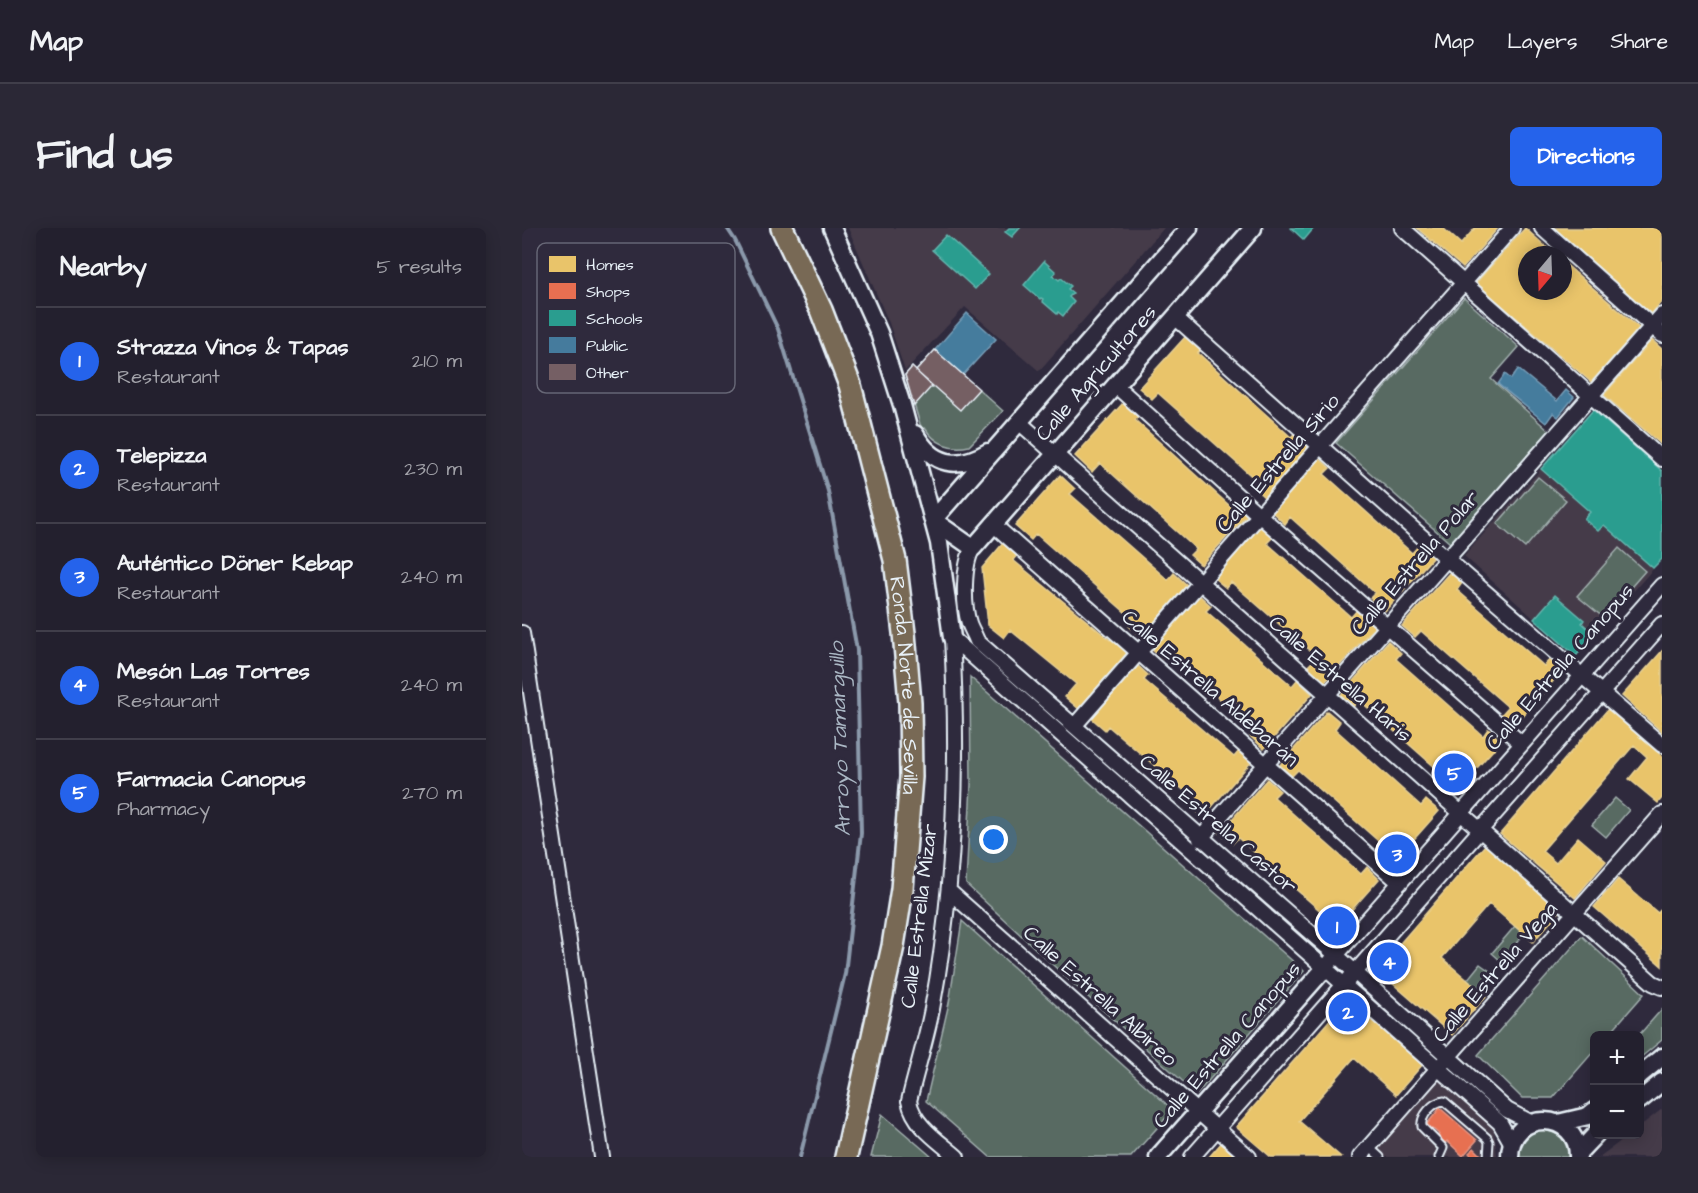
<!DOCTYPE html>
<meta charset="utf-8">
<style>
body{margin:0;font-family:"Architects Daughter",sans-serif;background:#2b2836;color:#f1f3f6}
.controls{position:absolute;right:18px;bottom:18px;display:grid;overflow:hidden;border-radius:9px;box-shadow:0 3px 15px #0003}
.controls button{width:54px;height:54px;display:grid;place-items:center;padding:0;border:0;border-bottom:2px solid #403e4a;background:#23202e;color:#f1f3f6;font:30px sans-serif}
.compass{position:absolute;left:996px;top:18px;width:54px;height:54px;border-radius:50%;background:#23202e;box-shadow:0 3px 15px #0003;rotate:199deg}
.you{position:absolute;left:472px;top:612px;width:21px;height:21px;margin:-15px;border:4px solid #fff;border-radius:50%;background:#1a73e8;box-shadow:0 0 0 9px #1a73e833}
.badge{display:grid;place-items:center;width:39px;height:39px;border-radius:50%;background:#2563eb;color:#fff;font-size:20px;font-weight:700}
.pin{position:absolute;translate:-50% -50%;border:3px solid #fff;box-shadow:0 2px 6px #0006}
.list{margin:0;padding:0;list-style:none}
h2{display:flex;justify-content:space-between;align-items:center;height:78px;margin:0;padding:0 24px;font-size:26px}
h2 small{font-size:20px;font-weight:400;color:#a3a3aa}
.list li{display:grid;grid-template-columns:39px 1fr auto;gap:18px;align-items:center;box-sizing:border-box;height:108px;padding:0 24px;border-top:2px solid #403e4a}
.list b{display:block;font-size:22px;white-space:nowrap}
.list p{margin:0;font-size:20px;white-space:nowrap;color:#a3a3aa}
.list em{font-size:20px;font-style:normal;color:#a3a3aa}
.map{position:relative;flex:none;width:1140px;height:929px;overflow:hidden;border-radius:9px}
header{display:flex;align-items:center;gap:36px;box-sizing:border-box;height:84px;padding:0 30px;background:#23202e;border-bottom:2px solid #403e4a}
header strong{font-size:28px}
nav{display:flex;gap:33px;margin-inline-start:auto;font-size:21px}
.intro{display:flex;align-items:center;justify-content:space-between;box-sizing:border-box;height:144px;padding:0 36px}
h1{margin:0;font-size:42px}
.button{padding:15px 27px;border-radius:9px;background:#2563eb;color:#fff;font-size:21px;font-weight:700}
main{display:flex;gap:36px;padding:0 36px}
aside{flex:1;background:#23202e;border-radius:9px;box-shadow:0 3px 15px #0003}
.map>svg:first-child{display:block}
.built{fill:#443a49}
.green{fill:#596a62;stroke:#a0aead;stroke-width:1.5}
.homes{fill:#e9c46a;stroke:#e9d295;stroke-width:1.5}
.shops{fill:#e76f51;stroke:#e79683;stroke-width:1.5}
.schools{fill:#2a9d8f;stroke:#63b6ae;stroke-width:1.5}
.public{fill:#457b9d;stroke:#769eb8;stroke-width:1.5}
.lines{fill:none;stroke-linecap:round;stroke-linejoin:round}
.stream{stroke:#8b99ab;stroke-width:4}
.building{fill:#755f64;stroke:#e8f1f8;stroke-width:1.5}
.service-casing{stroke:#e8f1f8;stroke-width:11}
.minor-casing{stroke:#e8f1f8;stroke-width:18}
.tertiary-casing{stroke:#e8f1f8;stroke-width:21}
.trunk-casing{stroke:#e8f1f8;stroke-width:26}
.service{stroke:#2f2a3d;stroke-width:7}
.minor{stroke:#2f2a3d;stroke-width:14}
.tertiary{stroke:#2f2a3d;stroke-width:16}
.trunk{stroke:#786954;stroke-width:21}
.labels{text-anchor:middle;dominant-baseline:central;stroke-width:6;stroke-linejoin:round;paint-order:stroke}
.street-label{font-size:21px;fill:#e8f1f8;stroke:#2f2a3d}
.water-label{font-size:22px;font-style:italic;fill:#aab7c4;stroke:#2f2a3d}
.key{fill:#2f2a3d;stroke:#666675;stroke-width:1.5}
.key-label{font-size:16px;fill:#e8f1f8}
</style>
<header>
<strong>Map</strong>
<nav><a>Map</a><a>Layers</a><a>Share</a></nav>
</header>
<div class="intro"><h1>Find us</h1><a class="button">Directions</a></div>
<main>
<aside>
<h2>Nearby<small>5 results</small></h2>
<ul class="list">
<li><span class="badge">1</span><div><b>Strazza Vinos &amp; Tapas</b><p>Restaurant</p></div><em>210 m</em></li>
<li><span class="badge">2</span><div><b>Telepizza</b><p>Restaurant</p></div><em>230 m</em></li>
<li><span class="badge">3</span><div><b>Auténtico Döner Kebap</b><p>Restaurant</p></div><em>240 m</em></li>
<li><span class="badge">4</span><div><b>Mesón Las Torres</b><p>Restaurant</p></div><em>240 m</em></li>
<li><span class="badge">5</span><div><b>Farmacia Canopus</b><p>Pharmacy</p></div><em>270 m</em></li>
</ul>
</aside>
<div class="map">
<svg width="1140" height="929" viewBox="0 0 1140 929">
<rect width="100%" height="100%" fill="#2f2a3d"/>
<filter id="ink" filterUnits="userSpaceOnUse"><feTurbulence type="fractalNoise" baseFrequency=".0167" numOctaves="2"/><feDisplacementMap in="SourceGraphic" scale="12" xChannelSelector="R" yChannelSelector="G"/><feConvolveMatrix kernelMatrix="1 2 1 2 8 2 1 2 1" color-interpolation-filters="sRGB"/></filter>
<g filter="url(#ink)">
<path class="built" d="M326,0H642L517,143L443,79L383,143L367,95Z
M1071,182L1140,243V331L1054,428L942,328Z
M915,841L978,895L972,902L975,929H838Z
M1140,881V929H1077L1107,907L1118,906V898Z"/>
<path class="green" d="M942,70L997,119L969,151L1027,203L928,315L814,215Z
M413,122L481,183L447,218C429,222 413,216 403,200L400,201L398,196L383,147L390,139L394,143Z
M1016,249L1044,272L1003,320L975,296Z
M1097,320L1123,343L1082,390L1055,368Z
M448,449L782,743L675,866L547,752L444,656L449,556Z
M1093,570L1107,582L1084,609L1070,597Z
M440,693L651,882L609,929H468L404,873L427,775Z
M993,698L1002,706L979,733L970,725Z
M1060,708L1122,766L1086,807L1072,808V823L1031,870H1000L956,827Z
M958,736L969,744L956,760L945,752Z
M1140,781V812L1118,830L1117,807Z
M360,886L410,929H349Z
M1018,902C1036,903 1046,912 1046,929H997C998,914 1005,906 1018,902Z"/>
<path class="homes" d="M895,0H921L939,16L953,0H976L941,40Z
M1003,0L1033,27H1005V63H1041V34L1117,100L1069,154L954,55Z
M1032,0H1140V73L1129,86Z
M664,108L679,122L676,125L769,209L775,203L790,216L742,269L730,258L735,253L636,165L630,171L617,160Z
M1130,112L1140,121V217L1082,167Z
M601,175L616,189L613,192L709,279L713,275L726,286L679,337L668,327L674,321L578,235L570,244L553,228Z
M796,229L808,240L802,246L890,325L898,316L911,329L863,383L848,370L853,365L768,289L763,296L749,283Z
M538,247L553,261L548,266L646,352L652,345L665,357L619,409L607,398L612,392L514,306L509,312L493,298Z
M738,298L751,309L745,315L829,389L836,381L854,397L803,454L786,438L795,429L709,354L704,360L692,350Z
M482,314L496,326L491,332L588,412L591,409L607,422L558,482L543,469L554,456L488,402L482,410L466,397L460,340Z
M928,344L940,355L935,362L1022,438L1027,432L1040,443L993,497L980,486L986,479L899,403L893,409L880,398Z
M677,367L689,378L684,383L770,458L775,452L790,466L742,521L728,508L733,502L646,426L641,431L629,421Z
M866,413L879,425L874,431L961,508L966,501L979,513L931,567L919,555L924,549L837,472L832,478L819,467Z
M1140,423V504L1100,468Z
M613,435L626,447L622,452L712,529L718,522L730,533L681,589L667,577L672,571L586,498L583,502L567,488Z
M1086,481L1140,528V570L1136,575L1107,551L1125,529L1112,517L1020,623L1034,635L1056,609L1084,633L1053,670L978,606Z
M805,483L818,494L813,501L899,578L904,572L917,583L870,636L857,625L863,619L776,542L770,548L758,537Z
M745,551L758,563L752,569L839,646L845,639L857,651L810,704L797,693L803,687L716,610L710,616L698,605Z
M963,617L1038,683L1011,714L967,676L920,730L964,768L930,807L855,742Z
M1096,651L1136,685L1140,680V738L1072,679Z
M826,771L901,836L874,867L832,830L777,893L819,929H749L714,899Z
M701,913L719,929H687Z"/>
<path class="shops" d="M918,880L955,912L941,928L925,913L923,915L920,912L918,914L914,910L917,906L911,901L908,904L905,901L907,898L905,896Z
M952,920L960,928L959,929H951L947,925Z"/>
<path class="schools" d="M487,0H498L490,9L483,4Z
M769,0H792L782,12Z
M424,7L467,46L453,61L410,22Z
M522,33L534,44L531,47L537,52L539,50L549,58L546,61L551,65L547,69L552,74L541,88L536,84L535,86L520,73L521,71L519,70L518,71L502,57Z
M1071,182L1140,243V331L1131,340L1082,297L1076,303L1062,291L1068,284L1019,241Z
M1033,367L1062,392L1060,395L1073,407L1054,428L1012,391Z"/>
<path class="public" d="M445,85L474,111L441,147L413,122Z
M996,141L1035,173L1044,162L1052,169L1036,189L1031,185L1024,195L976,156L983,146L989,151Z"/>
<g class="lines">
<path class="stream" d="M205,0L213,12L256,101L306,263L335,422L339,605L323,746L278,929"/>
</g>
<path class="building" d="M413,122L457,161L438,182L394,143Z
M390,139L410,158L392,178L383,147Z"/>
<g class="lines">
<g class="service-casing">
<path id="service" d="M847,919L858,929
M917,929L921,920L900,899C898,888 911,874 922,873L965,910L967,914L966,929"/>
</g>
<g class="minor-casing">
<path id="minor" d="M880,0L1140,231
M1020,0L1140,107
M653,89L925,331L1140,517
M593,157L737,287L1000,516
M497,194L1131,755L1140,759
M471,296L878,655
M451,320C441,336 441,377 447,395C449,401 453,407 455,413L814,727L985,882L1010,895
M0,405L80,929
M430,410L978,895L990,916
M430,410C437,534 433,658 410,781C404,812 394,843 387,873C392,898 417,913 435,929
M553,497L990,0
M678,611L1140,87
M427,663L727,929
M808,734L1140,357
M670,929L1140,396
M838,929L1140,586"/>
</g>
<g class="tertiary-casing">
<path id="tertiary" d="M310,0L357,105L380,177L417,315L430,410
M393,206C411,238 435,242 466,224
M411,292L451,320L731,0
M411,292L667,0
M1118,847L1140,829
M1118,872L1140,854
M1036,895L1066,888L1072,883
M1056,925L1074,906
M636,929L803,740
M988,929C988,880 1057,882 1056,929"/>
</g>
<g class="trunk-casing">
<g id="trunk">
<path id="s1" d="M260,0L299,82L328,157L373,332L382,405L388,475L389,549L380,661L371,718L324,929"/>
</g>
</g>
<use href="#service" class="service"/>
<use href="#minor" class="minor"/>
<use href="#tertiary" class="tertiary"/>
<use href="#trunk" class="trunk"/>
</g>
</g>
<g class="labels">
<g class="street-label">
<text transform="translate(574 145) rotate(-49)">Calle Agricultores</text>
<text transform="translate(756 235) rotate(-49)">Calle Estrella Sirio</text>
<text transform="translate(893 335) rotate(-49)">Calle Estrella Polar</text>
<text transform="translate(1038 439) rotate(-49)">Calle Estrella Canopus</text>
<text transform="translate(818 451) rotate(41)">Calle Estrella Haris</text>
<text stroke="none"><textPath href="#s1" startOffset="478">Ronda Norte de Sevilla</textPath></text>
<text transform="translate(688 460) rotate(41)">Calle Estrella Aldebarán</text>
<text transform="translate(696 596) rotate(41)">Calle Estrella Castor</text>
<text transform="translate(397 688) rotate(-83)">Calle Estrella Mizar</text>
<text transform="translate(973 744) rotate(-49)">Calle Estrella Vega</text>
<text transform="translate(578 768) rotate(42)">Calle Estrella Albireo</text>
<text transform="translate(705 817) rotate(-49)">Calle Estrella Canopus</text>
</g>
<g class="water-label">
<text transform="translate(318 511) rotate(-92)">Arroyo Tamarguillo</text>
</g>
</g>
<rect x="15" y="15" width="198" height="150" rx="9" class="key"/>
<rect x="27" y="28" width="27" height="16" fill="#e9c46a"/>
<rect x="27" y="55" width="27" height="16" fill="#e76f51"/>
<rect x="27" y="82" width="27" height="16" fill="#2a9d8f"/>
<rect x="27" y="109" width="27" height="16" fill="#457b9d"/>
<rect x="27" y="136" width="27" height="16" fill="#755f64"/>
<g class="key-label">
<text x="64" y="42">Homes</text>
<text x="64" y="69">Shops</text>
<text x="64" y="96">Schools</text>
<text x="64" y="123">Public</text>
<text x="64" y="150">Other</text>
</g>
</svg>
<div class="controls">
<button>+</button>
<button>−</button>
</div>
<svg class="compass" viewBox="-18 -18 36 36"><path d="M0-13l5 13h-10z" fill="#e53935"/><path d="M0 13l5-13h-10z" fill="#a3a3aa"/></svg>
<div class="you"></div>
<div class="pin badge" style="left:815px;top:698px">1</div>
<div class="pin badge" style="left:826px;top:784px">2</div>
<div class="pin badge" style="left:875px;top:626px">3</div>
<div class="pin badge" style="left:867px;top:734px">4</div>
<div class="pin badge" style="left:932px;top:545px">5</div>
</div>
</main>
